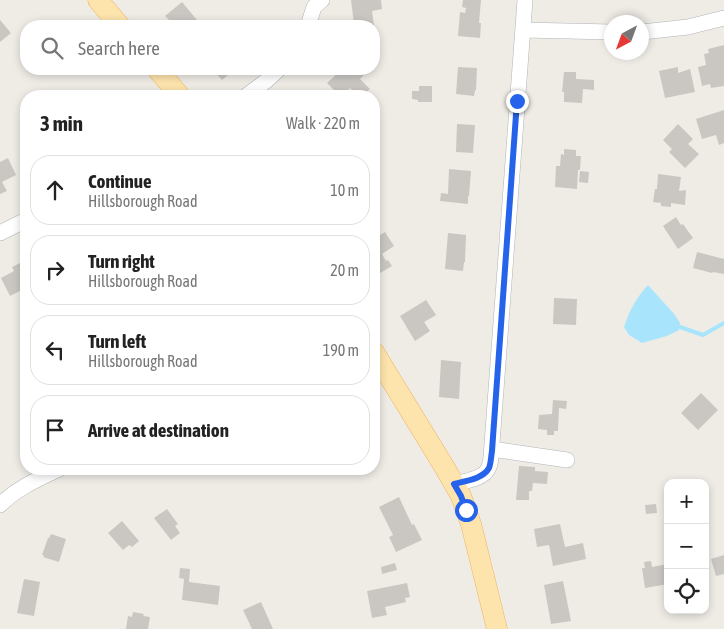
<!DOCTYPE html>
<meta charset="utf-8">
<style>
body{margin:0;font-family:"Asap Condensed",sans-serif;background:#f2f2f2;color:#222}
.controls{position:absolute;right:15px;bottom:15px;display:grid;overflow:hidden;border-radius:10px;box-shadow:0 2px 8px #0003}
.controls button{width:45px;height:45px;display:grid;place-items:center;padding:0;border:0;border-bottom:1px solid #e0e0e0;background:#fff;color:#222;font:25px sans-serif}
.compass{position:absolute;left:604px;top:15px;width:45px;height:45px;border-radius:50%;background:#fff;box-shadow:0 2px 8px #0003;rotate:221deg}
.stop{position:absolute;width:15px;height:15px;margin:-11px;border:4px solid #2563eb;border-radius:50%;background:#fff}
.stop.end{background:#2563eb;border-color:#fff;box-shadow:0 1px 5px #0008}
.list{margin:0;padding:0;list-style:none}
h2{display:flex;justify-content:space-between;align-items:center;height:65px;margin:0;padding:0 20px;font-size:21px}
h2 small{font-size:16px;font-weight:400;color:#767676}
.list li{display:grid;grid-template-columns:32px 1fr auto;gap:15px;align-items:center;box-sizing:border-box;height:70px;margin:0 10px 10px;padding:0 10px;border:1px solid #e0e0e0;border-radius:20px}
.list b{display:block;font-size:19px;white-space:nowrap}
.list p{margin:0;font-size:16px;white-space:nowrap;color:#767676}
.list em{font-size:16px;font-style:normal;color:#767676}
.icon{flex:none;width:28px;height:28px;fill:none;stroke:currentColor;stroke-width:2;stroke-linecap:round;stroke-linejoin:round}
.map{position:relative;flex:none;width:724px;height:629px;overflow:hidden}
.search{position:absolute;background:#fff;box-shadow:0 2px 8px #0003;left:20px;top:20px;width:360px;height:55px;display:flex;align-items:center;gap:12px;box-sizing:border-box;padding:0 18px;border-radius:20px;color:#767676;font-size:19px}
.panel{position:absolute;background:#fff;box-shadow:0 2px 8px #0003;left:20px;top:90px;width:360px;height:385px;border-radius:20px}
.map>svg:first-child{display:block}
.water{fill:#a8e5fd}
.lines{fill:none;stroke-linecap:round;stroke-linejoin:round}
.stream{stroke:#a8e5fd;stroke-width:4}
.building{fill:#cac7c3}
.minor-casing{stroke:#b1b4b8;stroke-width:16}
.major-casing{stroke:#efb15f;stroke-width:21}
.minor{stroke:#fff;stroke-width:15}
.major{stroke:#fde4ad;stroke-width:20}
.route{stroke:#2563eb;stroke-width:6}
</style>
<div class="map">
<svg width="724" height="629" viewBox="0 0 724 629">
<rect width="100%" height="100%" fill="#efece6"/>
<path class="water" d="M648,285L675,315L680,323L679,330L667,336L642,343L629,335L624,327C630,309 635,300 648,285Z"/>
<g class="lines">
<path class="stream" d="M680,327L703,335L724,323"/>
</g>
<path class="building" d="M351,0H381L382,9L372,11L374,26H355V24H354Z
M463,0H481L479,23H481L480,38L458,36L460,12L465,13L466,8L462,7Z
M182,2L202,26H172L169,22L170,21L165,16Z
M0,20L11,33L0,42Z
M724,45V86L711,88L710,84L702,86L698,67L706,65L704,54L709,53L708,49Z
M458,67L477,68L476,90H475L474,96L456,94Z
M678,67V73L690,69L695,92L665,98L659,71Z
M212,69H235L222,80Z
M342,69H362L366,73L360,79L370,89L362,96H358L350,88L342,96H340L327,83Z
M564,72H576V79L594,80V90L583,89L582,103L564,102V92H562Z
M419,86H432V102H418V100L412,99V91H419Z
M724,110V143L719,145L716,135L702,139L696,119Z
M457,124L475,125L473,153L456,152Z
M678,124L693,139L688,144L699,154L685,168L669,152L672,149L663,140Z
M564,149L576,150V156H581L580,170H578L577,189L555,187L556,166H560L561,154L564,155Z
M8,158L16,175L2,182L7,191L0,194V162Z
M449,169L471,171L469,196H468V204L440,201L441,193L448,194Z
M580,171L589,172L588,183L579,182Z
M658,174L681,177L679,191L686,190L685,205L671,203V207L661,206V203L653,202L655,189H657Z
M676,217L681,225L683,224L693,238L678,249L663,226Z
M385,232L394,246L382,254L386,261L388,260L392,266L375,276L374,273V239Z
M448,233L466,235L465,262H464L463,271L445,269Z
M697,252L724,259V274L713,272L712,273L693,268Z
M24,261L26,265V288L10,296L1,278L14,271L12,267Z
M554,298L577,299L576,325L553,324Z
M426,300L436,315L424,322L430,331L415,341L400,316Z
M441,360L461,362L459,399L439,397Z
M701,393L718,410L698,430L681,413Z
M553,400L567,401L566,409L559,408L558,431H554V435H547V430L538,429L539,415L552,414Z
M519,466L535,467V471L548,472L547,484L533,483L532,491H529V500H516Z
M399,497L412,525L414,524L422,540L396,552L389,537L393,535L379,507Z
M656,504L657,513L646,514L645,505Z
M167,509L178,524L175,526L180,533L171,540L154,518Z
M122,521L139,541L132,547L129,545L123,550L108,533Z
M560,524L565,547L583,543L586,559L553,566L549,545L537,547L534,529Z
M51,534L66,539L59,562L43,557L44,555H42L48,538H49Z
M724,555V574L716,576L711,559Z
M651,561L652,567L668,564V584L645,588L642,568H645L644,562Z
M395,563L397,570L382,574L381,567Z
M180,568L190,569L189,582L220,586L218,605L182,600L184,579L179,578Z
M24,579L40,582L34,616L17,613Z
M563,581L571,621L551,624L544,585Z
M407,583L410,597L405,598L406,602L385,607L387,615L372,618L367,591Z
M261,602L273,629H252L243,610Z
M133,612L144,614L143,616L150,617L148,629H126L128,616L132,617Z"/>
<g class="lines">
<g class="minor-casing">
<path id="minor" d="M308,26L314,7L322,0
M523,30L612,32
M642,32L688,27L724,18
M246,96L266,81L279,69
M0,233L26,220
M492,449L567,460
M454,484C465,481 483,479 488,469C490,465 491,461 491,457L525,0
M0,505C17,488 38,479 59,469"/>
</g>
<g class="major-casing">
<path id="major" d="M98,0L120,26
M157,69L180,96
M374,352L445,468L461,496L471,524L497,629"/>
</g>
<use href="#minor" class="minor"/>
<use href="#major" class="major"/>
</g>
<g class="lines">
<path class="route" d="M466,510L461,496L454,484C465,481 483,479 489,468C491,463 491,457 492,451L517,101"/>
</g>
</svg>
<div class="controls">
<button>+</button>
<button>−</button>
<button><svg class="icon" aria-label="locate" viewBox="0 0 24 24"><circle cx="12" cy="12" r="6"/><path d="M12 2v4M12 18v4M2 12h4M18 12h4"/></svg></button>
</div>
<svg class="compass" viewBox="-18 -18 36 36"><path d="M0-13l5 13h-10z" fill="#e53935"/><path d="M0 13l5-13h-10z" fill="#767676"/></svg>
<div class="stop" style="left:466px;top:510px"></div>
<div class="stop end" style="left:517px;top:101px"></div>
<div class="search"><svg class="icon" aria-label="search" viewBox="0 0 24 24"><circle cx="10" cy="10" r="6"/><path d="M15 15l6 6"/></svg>Search here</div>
<section class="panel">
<h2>3 min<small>Walk · 220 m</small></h2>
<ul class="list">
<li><svg class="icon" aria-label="ahead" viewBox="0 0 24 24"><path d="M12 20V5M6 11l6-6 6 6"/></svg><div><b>Continue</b><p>Hillsborough Road</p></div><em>10 m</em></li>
<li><svg class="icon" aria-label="right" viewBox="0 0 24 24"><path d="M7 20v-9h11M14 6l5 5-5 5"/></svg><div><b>Turn right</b><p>Hillsborough Road</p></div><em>20 m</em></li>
<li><svg class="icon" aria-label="left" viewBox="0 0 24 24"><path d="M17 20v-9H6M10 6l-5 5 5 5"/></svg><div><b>Turn left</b><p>Hillsborough Road</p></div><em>190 m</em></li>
<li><svg class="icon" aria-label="arrive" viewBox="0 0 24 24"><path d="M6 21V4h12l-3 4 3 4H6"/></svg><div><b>Arrive at destination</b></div></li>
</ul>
</section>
</div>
